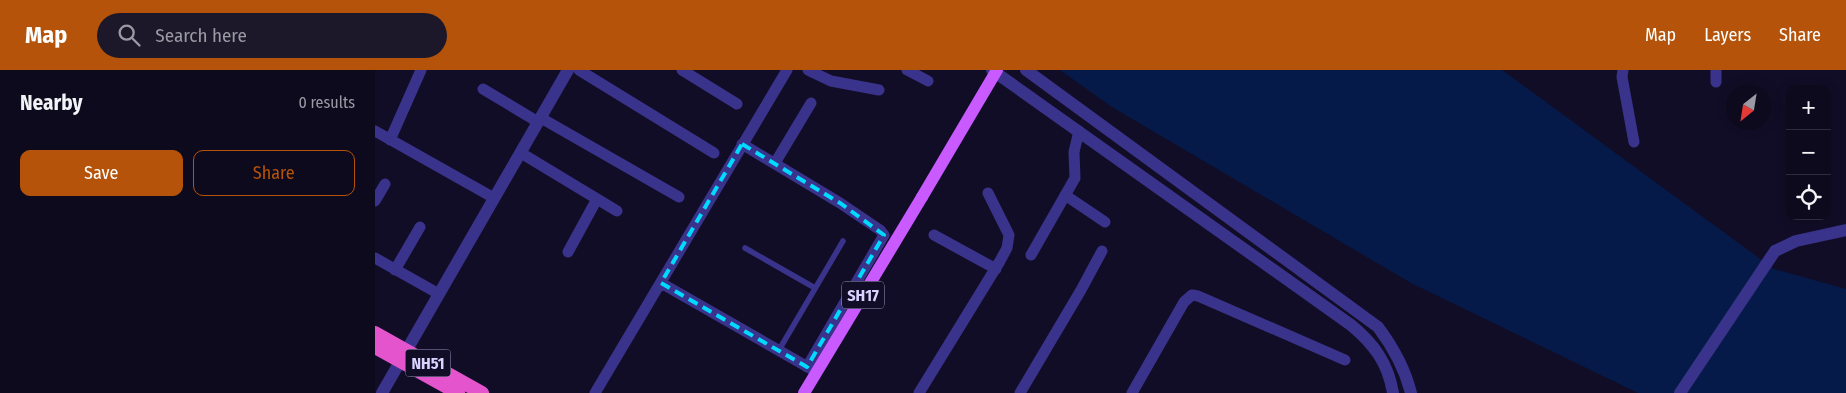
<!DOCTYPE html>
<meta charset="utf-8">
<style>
body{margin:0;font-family:"Fira Sans Condensed",sans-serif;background:#1c182a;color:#f1f3f6}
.controls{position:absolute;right:15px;top:15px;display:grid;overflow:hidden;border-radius:10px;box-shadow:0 2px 12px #0003}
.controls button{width:45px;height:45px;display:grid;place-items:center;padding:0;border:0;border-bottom:1px solid #2e2b3b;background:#0e0a1d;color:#f1f3f6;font:25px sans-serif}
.compass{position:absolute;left:1351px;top:15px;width:45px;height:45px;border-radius:50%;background:#0e0a1d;box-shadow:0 2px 12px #0003;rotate:210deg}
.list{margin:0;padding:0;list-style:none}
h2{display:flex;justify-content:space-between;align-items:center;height:65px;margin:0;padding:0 20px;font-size:21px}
h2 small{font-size:16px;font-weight:400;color:#9b9aa4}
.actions{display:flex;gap:10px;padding:15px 20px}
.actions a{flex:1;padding:11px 0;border:1px solid #b45309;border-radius:10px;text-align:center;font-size:18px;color:#b45309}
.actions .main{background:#b45309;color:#fff}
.icon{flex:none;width:28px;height:28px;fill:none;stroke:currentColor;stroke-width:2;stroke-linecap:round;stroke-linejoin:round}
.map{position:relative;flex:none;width:1471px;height:323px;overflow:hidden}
header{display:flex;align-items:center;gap:30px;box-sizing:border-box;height:70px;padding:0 25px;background:#b45309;color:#fff}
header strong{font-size:24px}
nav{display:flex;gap:28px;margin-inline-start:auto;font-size:18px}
.search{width:350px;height:45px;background:#1c182a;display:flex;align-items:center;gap:12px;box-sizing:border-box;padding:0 18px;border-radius:28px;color:#9b9aa4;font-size:19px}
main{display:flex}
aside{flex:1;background:#0e0a1d}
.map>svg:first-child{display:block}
.water{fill:#051a48}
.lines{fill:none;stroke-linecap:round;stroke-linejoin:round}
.service{stroke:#3a338b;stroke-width:5.5}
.minor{stroke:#3a338b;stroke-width:11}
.tertiary{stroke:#3a338b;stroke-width:12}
.primary{stroke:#c85aff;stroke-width:12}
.trunk{stroke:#e454cd;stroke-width:14}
.primary-bridge{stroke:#c85aff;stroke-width:12}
.marked{fill:none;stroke:#00dafe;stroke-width:4;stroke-dasharray:10 6;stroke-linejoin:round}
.labels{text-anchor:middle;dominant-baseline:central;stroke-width:4;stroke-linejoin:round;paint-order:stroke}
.shield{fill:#120d27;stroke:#9e98be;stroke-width:1}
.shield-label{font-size:16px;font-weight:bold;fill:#dad3ff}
</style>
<header>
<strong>Map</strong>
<div class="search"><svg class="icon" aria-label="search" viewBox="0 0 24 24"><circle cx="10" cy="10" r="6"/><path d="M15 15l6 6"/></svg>Search here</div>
<nav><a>Map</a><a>Layers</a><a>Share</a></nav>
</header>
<main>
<aside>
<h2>Nearby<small>0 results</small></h2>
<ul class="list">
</ul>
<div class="actions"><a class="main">Save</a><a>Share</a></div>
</aside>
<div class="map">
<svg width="1471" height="323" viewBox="0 0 1471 323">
<rect width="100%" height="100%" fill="#120d27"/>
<path class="water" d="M685,0H1127L1399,199L1471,219V323H1263L1036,213L737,37Z"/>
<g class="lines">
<path class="service" d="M370,178L440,218
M404,280L468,171"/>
<path class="minor" d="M204,0L339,83
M307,0L362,34
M433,0L456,11L504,20
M532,0L553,11
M1248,0L1247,7L1259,72
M1341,0V12
M108,19L163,52
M166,48L304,127
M0,61L119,128
M15,70L46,0
M367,74L465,133L505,160L509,165L432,297
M146,83L242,141
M400,93L436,33
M690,125L730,152
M0,131L10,114
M559,165L621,199
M193,182L222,129
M656,185L700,108L699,82L704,61
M0,188L64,224
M20,200L45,157
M286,213L438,300
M220,323L412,0
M544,323L625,191L632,178L634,165L613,123
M645,323L706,220L727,181
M757,323L809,232L817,225L823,226L970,290"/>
<path class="tertiary" d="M617,0L976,255C999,274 1013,293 1018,323
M651,0L1003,257C1018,277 1030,299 1036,323
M7,323L193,0
M1305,323L1400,181L1421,171L1471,160"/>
<path class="primary" d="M429,323L547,127"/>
<path class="trunk" d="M0,263L107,323
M0,277L83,323"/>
<path class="primary-bridge" d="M547,127L622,0"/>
</g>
<path class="marked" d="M367,74L465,133L509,165L432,297L286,213Z"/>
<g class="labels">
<g class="shield">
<rect x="467" y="211.5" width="42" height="27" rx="4"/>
<rect x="30.5" y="279.5" width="45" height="27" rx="4"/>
</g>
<g class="shield-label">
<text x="488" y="225">SH17</text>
<text x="53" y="293">NH51</text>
</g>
</g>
</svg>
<div class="controls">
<button>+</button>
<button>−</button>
<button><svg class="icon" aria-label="locate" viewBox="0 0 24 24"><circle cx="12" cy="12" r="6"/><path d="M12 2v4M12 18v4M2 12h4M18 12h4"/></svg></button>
</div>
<svg class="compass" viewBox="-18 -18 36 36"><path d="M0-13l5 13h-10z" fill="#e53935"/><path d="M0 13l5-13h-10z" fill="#9b9aa4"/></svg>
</div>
</main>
